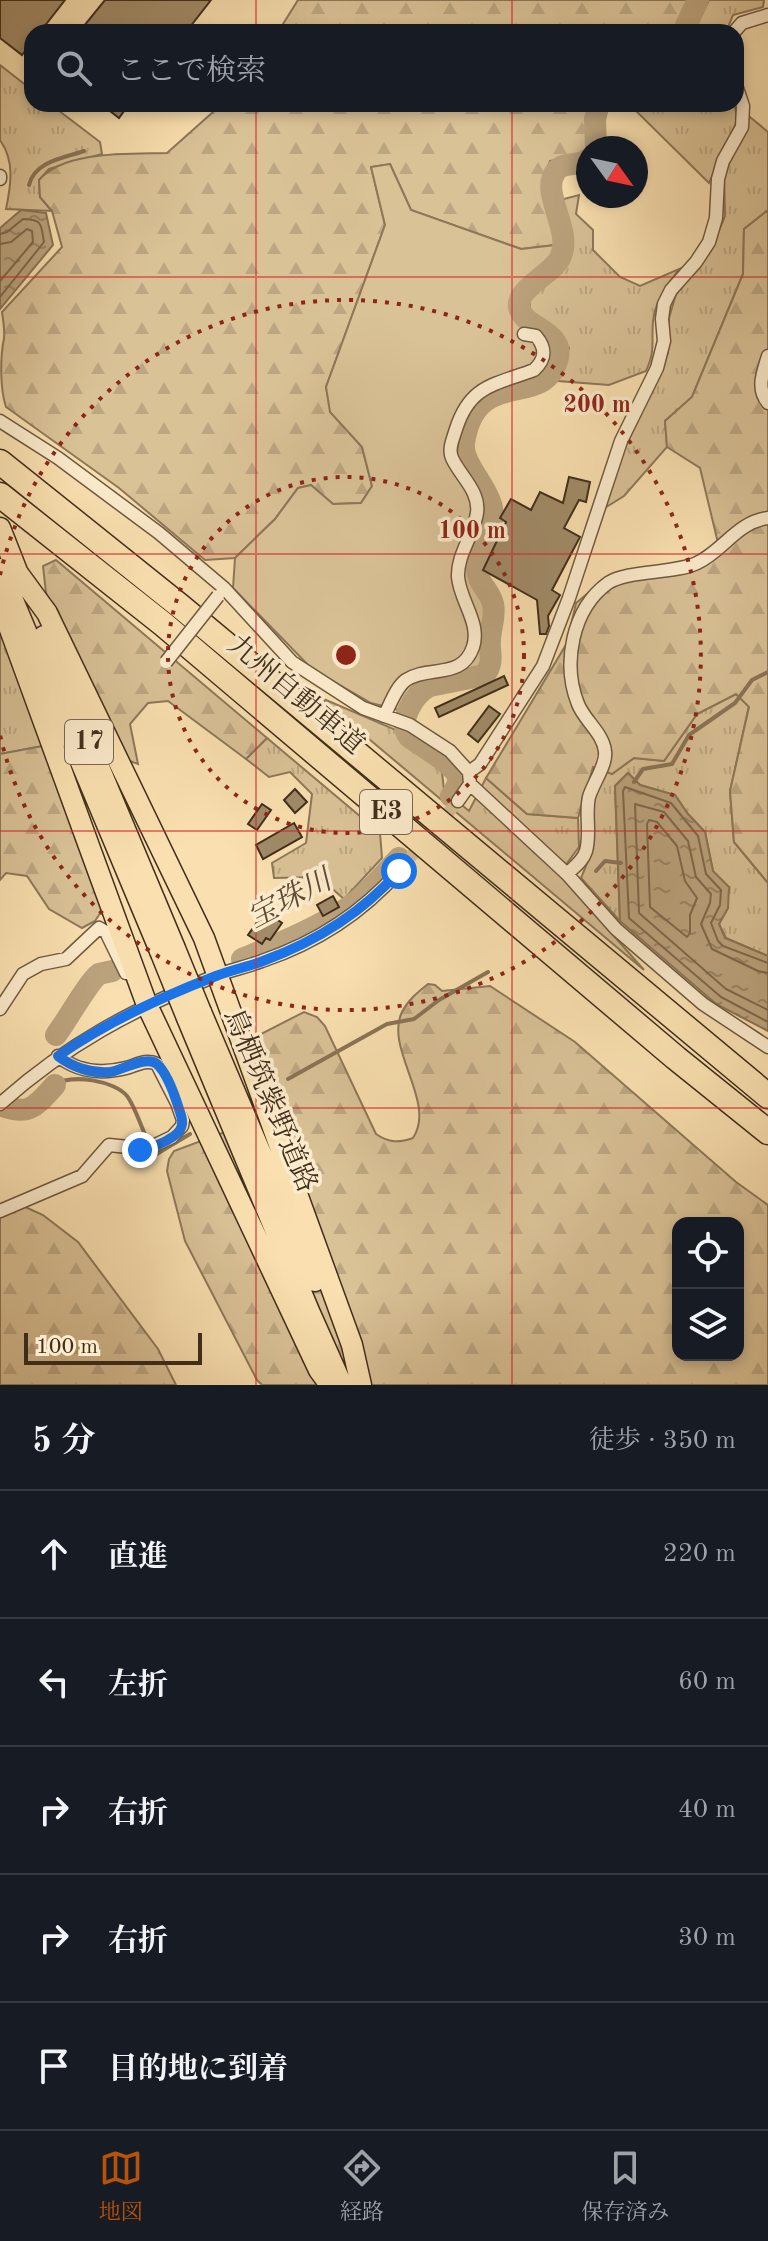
<!DOCTYPE html>
<html lang="ja">
<meta charset="utf-8">
<style>
body{margin:0;font-family:"Old Standard TT","Noto Serif JP",serif;background:#20242c;color:#f1f3f6}
.controls{position:absolute;right:24px;bottom:24px;display:grid;overflow:hidden;border-radius:16px;box-shadow:0 4px 12px #0003}
.controls button{width:72px;height:72px;display:grid;place-items:center;padding:0;border:0;border-bottom:2px solid #363941;background:#171b24;color:#f1f3f6;font:40px sans-serif}
.compass{position:absolute;left:576px;top:136px;width:72px;height:72px;border-radius:50%;background:#171b24;box-shadow:0 4px 12px #0003;rotate:123deg}
.scale{position:absolute;left:24px;bottom:20px;width:178px;box-sizing:border-box;padding-left:8px;border:4px solid #402e1b;border-top:0;font-size:22px;line-height:28px;white-space:nowrap;color:#402e1b;-webkit-text-stroke:6px #fcebcc;paint-order:stroke}
.stop{position:absolute;width:24px;height:24px;margin:-18px;border:6px solid #1a73e8;border-radius:50%;background:#fff}
.stop.end{background:#1a73e8;border-color:#fff;box-shadow:0 2px 8px #0008}
.list{margin:0;padding:0;list-style:none}
h2{display:flex;justify-content:space-between;align-items:center;height:104px;margin:0;padding:0 32px;font-size:34px}
h2 small{font-size:26px;font-weight:400;color:#9ea1a6}
.list li{display:grid;grid-template-columns:52px 1fr auto;gap:24px;align-items:center;box-sizing:border-box;height:128px;padding:0 32px;border-top:2px solid #363941}
.list b{display:block;font-size:30px;white-space:nowrap}
.list em{font-size:26px;font-style:normal;color:#9ea1a6}
.icon{flex:none;width:44px;height:44px;fill:none;stroke:currentColor;stroke-width:2;stroke-linecap:round;stroke-linejoin:round}
.map{position:relative;flex:none;width:768px;height:1385px;overflow:hidden}
.search{position:absolute;background:#171b24;box-shadow:0 4px 12px #0003;left:24px;right:24px;top:24px;height:88px;display:flex;align-items:center;gap:20px;box-sizing:border-box;padding:0 28px;border-radius:24px;color:#9ea1a6;font-size:30px}
.sheet{height:744px;background:#171b24}
nav{display:flex;justify-content:space-around;align-items:center;box-sizing:border-box;height:112px;border-top:2px solid #363941;background:#171b24;font-size:22px;color:#9ea1a6}
nav a{display:grid;justify-items:center;gap:4px}
nav .on{color:#b45309}
.map>svg:first-child{display:block}
.grass{fill:url(#grass-tufts);stroke:#8d7859;stroke-width:2}
.forest{fill:url(#forest-firs);stroke:#8d7859;stroke-width:2;fill-rule:evenodd}
.park{fill:#dac297;stroke:#8d7859;stroke-width:2}
.water{fill:url(#water-ripples);stroke:#8a7456;stroke-width:2}
.lines{fill:none;stroke-linecap:round;stroke-linejoin:round}
.shore{stroke:#7e684c;stroke-width:2}
.stream{stroke:#8a7456;stroke-width:4}
.river{stroke:#bba37d;stroke-width:22}
.building{fill:#a18b68;stroke:#402e1b;stroke-width:2}
.minor-tunnel{stroke:#d5bc92;stroke-width:12;stroke-dasharray:12 6;stroke-linecap:butt}
.minor-casing{stroke:#6e5a40;stroke-width:15}
.primary-casing{stroke:#402e1b;stroke-width:23}
.motorway-casing{stroke:#402e1b;stroke-width:27}
.minor{stroke:#fcebcc;stroke-width:12}
.primary{stroke:#fae0b0;stroke-width:20}
.motorway{stroke:#fae0b0;stroke-width:24}
.minor-bridge-casing{stroke:#6e5a40;stroke-width:15;stroke-linecap:butt}
.primary-bridge-casing{stroke:#402e1b;stroke-width:23;stroke-linecap:butt}
.minor-bridge{stroke:#fcebcc;stroke-width:12}
.primary-bridge{stroke:#fae0b0;stroke-width:20}
.route{stroke:#1a73e8;stroke-width:10}
.grid{fill:none;stroke:#d62828;stroke-width:2;stroke-opacity:0.55}
.ring{fill:none;stroke:#8f2418;stroke-width:4;stroke-dasharray:4 8}
.labels{text-anchor:middle;dominant-baseline:central;stroke-width:7;stroke-linejoin:round;paint-order:stroke}
.shield{fill:#fcebcc;stroke:#786750;stroke-width:2}
.shield-label{font-size:26px;font-weight:bold;fill:#402e1b}
.street-label{font-size:28px;fill:#402e1b;stroke:#fcebcc}
.water-label{font-size:30px;font-style:italic;fill:#5f4b34;stroke:#fcebcc}
.centre{fill:#8f2418;stroke:#fcebcc;stroke-width:4}
.ring-label{font-size:24px;text-anchor:middle;font-weight:bold;fill:#8f2418;stroke:#fcebcc;stroke-width:7;stroke-linejoin:round;paint-order:stroke}
</style>
<div class="map">
<svg width="768" height="1385" viewBox="0 0 768 1385">
<defs>
<pattern id="grass-tufts" width="24" height="20" patternUnits="userSpaceOnUse" patternTransform="scale(2)"><rect width="24" height="20" fill="#dac297"/><path d="M3 7l-1-3M5 7V3M7 7l1-3M15 17l-1-3M17 17v-4M19 17l1-3" fill="none" stroke="#bca782"/></pattern>
<pattern id="forest-firs" width="22" height="20" patternUnits="userSpaceOnUse" patternTransform="scale(2)"><rect width="22" height="20" fill="#dac297"/><path d="M5 1l3.5 6h-7zM16 11l3.5 6h-7z" fill="#bca782"/></pattern>
<pattern id="water-ripples" width="26" height="14" patternUnits="userSpaceOnUse" patternTransform="scale(2)"><rect width="26" height="14" fill="#bba37d"/><path d="M2 4q2-2 4 0t4 0M15 11q2-2 4 0t4 0" fill="none" stroke="#998566"/></pattern>
</defs>
<rect width="100%" height="100%" fill="#fae0b0"/>
<filter id="stains"><feTurbulence type="fractalNoise" baseFrequency=".0025" numOctaves="4"/><feColorMatrix values="0 0 0 0 .2 0 0 0 0 .09 0 0 0 0 .02 0 0 0 .5 -.17"/></filter>
<radialGradient id="worn" r=".72"><stop offset=".6" stop-color="#630" stop-opacity="0"/><stop offset="1" stop-color="#630" stop-opacity=".3"/></radialGradient>
<path class="grass" d="M709,0H764L763,7L733,15L726,32H693Z
M0,65L32,90V104H50L100,142L102,154L49,169L39,180L40,197L52,211L6,209C11,185 15,161 0,140Z
M629,104H734L738,119L709,183Z
M750,117L768,132V210L744,229L743,274L692,397L665,421L667,447L624,496L603,509L625,446L668,353L669,318L676,294L710,252L725,216L724,174Z
M579,195L576,214L593,230V250L620,277L640,286L679,269C668,285 655,301 653,321C651,343 656,349 646,371L609,385L558,381L569,348L550,324L530,311L529,296L564,263L568,238L560,200Z
M0,620L43,746L0,754Z
M736,694L749,706L730,791L734,842L768,883V956L726,938L719,924L728,908L713,871L705,832L688,814L675,795L640,785L628,773L615,786L620,921L581,878L592,851L593,766L612,774L634,758L664,761L697,714Z
M319,697L396,730L442,772L444,790L469,811L486,778L527,814L578,818L579,847L559,874L644,970Z
M267,738L380,833L382,858L344,899L319,877L274,878L272,863L306,843L312,794L290,772L269,777L246,759Z"/>
<path class="forest" d="M298,0H690L674,32H278Z
M222,104H589L587,112L592,141L582,156L550,161L543,185L557,228L555,245L521,249L411,210L390,164L371,167L385,225L326,387L331,412L362,447L372,486L361,503L333,504L311,485L298,488L275,519L235,558L205,560L119,488L6,407C0,389 0,358 4,338C5,330 3,319 2,312L62,247L52,211L40,197L39,180C65,150 130,154 167,153Z
M768,210V883L734,842L730,791L749,707L736,694L697,714L664,761L634,758L612,774L593,767L578,818L527,814L486,778L567,643L576,603L610,575L688,563L718,543L700,468L667,447L665,421L692,397L743,274L744,229Z
M56,560L267,738L246,759L168,701L148,703L130,724L138,764L127,760L46,593L43,566Z
M43,746L105,906L95,921L82,928L49,909L27,876L6,873L0,880V754Z
M428,984L435,985L442,991L490,986L575,1042L736,1182L768,1205V1385H262L257,1380L185,1241L167,1171L169,1159L174,1151L252,1122L258,1115L248,1047L259,1035L304,1012L317,1017L325,1026L376,1134C389,1143 399,1143 413,1138C437,1102 384,1049 402,1012C408,1000 418,992 428,984ZM678,1223H738V1355H678Z
M23,1206L43,1215L78,1242L158,1349L176,1385H0V1218L9,1211Z"/>
<path class="park" d="M390,164L411,210L521,249L555,245V260C544,269 525,279 517,291C496,321 557,330 551,359C542,398 490,376 473,407C457,437 458,452 474,480C477,486 484,494 486,501C492,525 470,544 471,565C472,582 487,596 487,611C487,621 482,630 481,640C481,646 483,653 484,658L474,673L421,683L403,711L371,703L312,669L233,588L235,558L275,519L298,488L311,485L333,504L361,503L372,486L362,447L330,412L326,387L385,225L371,167Z"/>
<path class="water" d="M21,210L46,213L53,245L0,309V228Z
M628,773L640,785L675,795L688,814L705,832L713,871L729,887L728,908L719,924L725,938L768,956V1031L716,1004L620,921L615,786Z"/>
<g class="lines">
<path class="shore" d="M0,234L7,232L23,219C43,219 41,225 44,242L0,297
M0,244L11,242L27,229L32,231L33,242L0,281
M649,820L657,822L677,846L685,881L697,898L690,915V933L687,937L650,907L647,824Z
M768,963L723,946L718,941L711,923L720,905L721,890L706,874L698,836L671,803L625,787L623,791L629,918L721,997L768,1022
M768,973L758,971L712,949L701,924L710,903L711,894L696,877L688,841L664,812L635,804L639,913L726,989L768,1010"/>
<path class="stream" d="M29,185C35,161 64,158 84,151
M634,782L643,769L672,764L689,735L735,703L752,680L768,672
M596,871L605,861L621,863
M288,1079L387,1024L414,1019L439,1000L488,972
M55,1085C71,1073 115,1081 127,1096C137,1109 144,1138 155,1155L190,1134"/>
<path class="river" d="M683,32L698,0
M596,148L595,119L599,104
M451,796C454,791 459,785 458,778C455,764 421,746 409,737C397,721 414,694 430,686L485,675C487,672 489,668 490,664C492,657 489,648 490,640C490,629 496,616 493,604C490,590 476,583 477,566C478,546 496,530 492,508C488,487 461,462 464,443C476,363 546,412 558,357C563,330 524,329 519,307C516,289 552,274 560,258C574,231 539,193 556,171C563,161 579,167 588,159
M242,959C278,944 317,928 349,907C368,894 383,875 399,858
M56,1035C66,1022 89,981 99,974C102,973 109,972 112,971
M0,1105C29,1117 36,1106 55,1085"/>
</g>
<path class="building" d="M0,0H65L40,32H32V42L22,55L0,38Z
M105,0H211L186,32H79Z
M101,104H129L119,118Z
M569,477L590,482L586,502L579,500L564,528L580,537L552,590L560,595L548,616L549,626L546,634H540L537,600L483,570L506,522L500,518L511,499L531,510L540,492L563,503Z
M504,676L508,685L439,717L435,708Z
M489,706L500,714L478,742L468,734Z
M295,789L307,802L295,813L284,800Z
M262,804L271,810L257,830L248,824Z
M294,823L302,837L263,859L256,845Z
M333,896L339,907L323,916L317,905Z
M263,914L268,918L271,915L282,923L270,940L266,938L262,944L248,935Z"/>
<g class="lines">
<path class="minor-tunnel" d="M399,871L458,801"/>
<g class="minor-casing">
<path id="minor" d="M734,32L742,23L768,15
M0,176V179
M768,356C763,373 756,388 768,403
M0,421L58,458L159,533L224,588L292,662L363,708L410,725L450,751L469,772L470,784L458,801
M384,716C390,705 396,687 406,680C429,665 462,680 473,647C481,623 460,601 458,577C457,554 474,535 477,513C480,491 460,476 452,458C448,449 453,439 456,429C470,385 494,385 534,370C546,359 546,348 536,336L524,334
M469,772L480,764L543,666L569,598L621,441L657,368L664,341L662,319L664,304L671,290L696,262L709,242L716,218L718,179L723,161L742,127L743,106L736,85
M470,784L567,874L616,929L703,1004L768,1047
M567,874C574,867 583,861 586,851C591,834 585,814 589,797C593,783 607,765 605,751C603,733 584,720 578,704C562,664 572,609 608,583C628,570 674,574 697,563C723,551 737,522 768,518
M0,1009L23,974L41,964L66,959L99,928L106,932L126,973
M0,1104C67,1044 132,1010 215,976C230,970 246,967 262,961C315,943 362,913 399,871
M0,1211L82,1176L109,1145L147,1149L172,1137L182,1126L183,1120L177,1103L157,1064C145,1059 137,1065 126,1068C102,1074 78,1072 58,1056"/>
</g>
<g class="primary-casing">
<path id="primary" d="M0,528L22,584
M0,569L160,951
M17,572L47,613L204,938L352,1345L361,1385
M0,602L147,1005L319,1370L330,1385
M44,636L174,946
M201,1012L315,1281
M187,1018L309,1311L342,1385"/>
</g>
<g class="motorway-casing">
<path id="motorway" d="M0,462L180,606L768,1096
M0,495L163,624L676,1058L768,1132"/>
</g>
<use href="#minor" class="minor"/>
<use href="#primary" class="primary"/>
<use href="#motorway" class="motorway"/>
<g class="minor-bridge-casing">
<path id="minor-bridge" d="M166,662L218,596"/>
</g>
<g class="primary-bridge-casing">
<path id="primary-bridge" d="M174,946L201,1012
M160,951L187,1018"/>
</g>
<use href="#minor-bridge" class="minor-bridge"/>
<use href="#primary-bridge" class="primary-bridge"/>
</g>
<g class="lines">
<path class="route" d="M140,1150C152,1148 164,1143 174,1136C185,1128 183,1120 179,1109C175,1096 168,1074 157,1064C147,1055 122,1070 110,1072C92,1074 72,1067 58,1056C107,1022 161,997 216,976C231,970 247,967 263,961C315,942 362,913 399,871"/>
</g>
<path class="grid" d="M256,0V32M512,0V32M256,104V1385M512,104V1385M0,277H768M0,554H768M0,831H768M0,1108H768"/>
<g class="ring">
<circle cx="346" cy="655" r="178"/>
<path d="M0 575A355 355 0 1 1 0 735"/>
</g>
<g class="labels">
<g class="shield">
<rect x="65" y="720" width="48" height="44" rx="6"/>
<rect x="360" y="790" width="52" height="44" rx="6"/>
</g>
<g class="shield-label">
<text x="89" y="742">17</text>
<text x="386" y="812">E3</text>
</g>
<g class="street-label">
<text transform="translate(295 696) rotate(40)">九州自動車道</text>
<text transform="translate(269 1101) rotate(67)">鳥栖筑紫野道路</text>
</g>
<g class="water-label">
<text transform="translate(290 900) rotate(-28)">宝珠川</text>
</g>
</g>
<circle cx="346" cy="655" r="12" class="centre"/>
<g class="ring-label">
<text x="597" y="412">200 m</text>
<text x="472" y="538">100 m</text>
</g>
<rect width="100%" height="100%" filter="url(#stains)"/>
<rect width="100%" height="100%" fill="url(#worn)"/>
</svg>
<div class="controls">
<button><svg class="icon" aria-label="locate" viewBox="0 0 24 24"><circle cx="12" cy="12" r="6"/><path d="M12 2v4M12 18v4M2 12h4M18 12h4"/></svg></button>
<button><svg class="icon" aria-label="layers" viewBox="0 0 24 24"><path d="M12 4l9 5-9 5-9-5zM3 14l9 5 9-5"/></svg></button>
</div>
<svg class="compass" viewBox="-18 -18 36 36"><path d="M0-13l5 13h-10z" fill="#e53935"/><path d="M0 13l5-13h-10z" fill="#9ea1a6"/></svg>
<div class="scale">100 m</div>
<div class="stop" style="left:399px;top:871px"></div>
<div class="stop end" style="left:140px;top:1150px"></div>
<div class="search"><svg class="icon" aria-label="search" viewBox="0 0 24 24"><circle cx="10" cy="10" r="6"/><path d="M15 15l6 6"/></svg>ここで検索</div>
</div>
<section class="sheet">
<h2>5 分<small>徒歩 · 350 m</small></h2>
<ul class="list">
<li><svg class="icon" aria-label="ahead" viewBox="0 0 24 24"><path d="M12 20V5M6 11l6-6 6 6"/></svg><div><b>直進</b></div><em>220 m</em></li>
<li><svg class="icon" aria-label="left" viewBox="0 0 24 24"><path d="M17 20v-9H6M10 6l-5 5 5 5"/></svg><div><b>左折</b></div><em>60 m</em></li>
<li><svg class="icon" aria-label="right" viewBox="0 0 24 24"><path d="M7 20v-9h11M14 6l5 5-5 5"/></svg><div><b>右折</b></div><em>40 m</em></li>
<li><svg class="icon" aria-label="right" viewBox="0 0 24 24"><path d="M7 20v-9h11M14 6l5 5-5 5"/></svg><div><b>右折</b></div><em>30 m</em></li>
<li><svg class="icon" aria-label="arrive" viewBox="0 0 24 24"><path d="M6 21V4h12l-3 4 3 4H6"/></svg><div><b>目的地に到着</b></div></li>
</ul>
</section>
<nav>
<a class="on"><svg class="icon" aria-label="map" viewBox="0 0 24 24"><path d="M3 6l6-2 6 2 6-2v14l-6 2-6-2-6 2zM9 4v14M15 6v14"/></svg>地図</a>
<a><svg class="icon" aria-label="directions" viewBox="0 0 24 24"><path d="M12 3l9 9-9 9-9-9zM9 14v-3h6M13 9l2 2-2 2"/></svg>経路</a>
<a><svg class="icon" aria-label="saved" viewBox="0 0 24 24"><path d="M7 4h10v16l-5-4-5 4z"/></svg>保存済み</a>
</nav>
